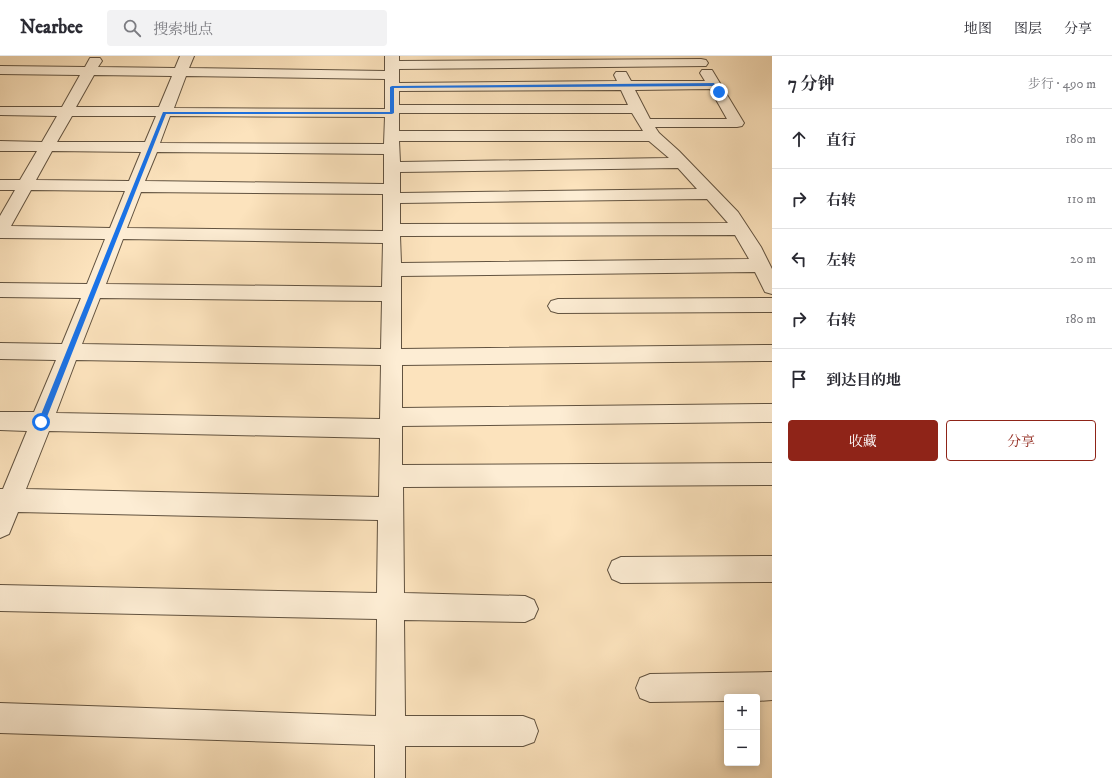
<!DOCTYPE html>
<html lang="zh">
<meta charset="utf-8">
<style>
body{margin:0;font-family:"IM FELL DW Pica","Noto Serif SC",serif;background:#f2f2f3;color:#2b2b33}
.controls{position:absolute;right:12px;bottom:12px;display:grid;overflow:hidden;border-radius:4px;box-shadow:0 2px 10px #0003}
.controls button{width:36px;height:36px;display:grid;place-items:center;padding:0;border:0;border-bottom:1px solid #e1e1e2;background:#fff;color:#2b2b33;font:20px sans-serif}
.stop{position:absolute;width:12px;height:12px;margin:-9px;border:3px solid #1a73e8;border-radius:50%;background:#fff}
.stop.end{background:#1a73e8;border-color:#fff;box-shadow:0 1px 4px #0008}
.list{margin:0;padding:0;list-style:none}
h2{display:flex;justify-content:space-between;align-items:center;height:52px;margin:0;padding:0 16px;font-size:17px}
h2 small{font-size:13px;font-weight:400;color:#7c7c81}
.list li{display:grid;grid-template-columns:26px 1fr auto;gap:12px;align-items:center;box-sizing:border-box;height:60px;padding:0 16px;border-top:1px solid #e1e1e2}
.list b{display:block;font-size:15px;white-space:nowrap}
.list em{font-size:13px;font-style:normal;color:#7c7c81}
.actions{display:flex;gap:8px;padding:12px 16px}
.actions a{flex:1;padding:9px 0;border:1px solid #8f2418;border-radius:4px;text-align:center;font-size:14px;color:#8f2418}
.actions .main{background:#8f2418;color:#fff}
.icon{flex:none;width:22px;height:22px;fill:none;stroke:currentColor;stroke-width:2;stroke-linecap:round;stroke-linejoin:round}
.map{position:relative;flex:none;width:772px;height:722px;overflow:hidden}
header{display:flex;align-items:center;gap:24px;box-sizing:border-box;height:56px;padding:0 20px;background:#fff;border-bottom:1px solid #e1e1e2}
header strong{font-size:19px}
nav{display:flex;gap:22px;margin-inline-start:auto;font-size:14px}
.search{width:280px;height:36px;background:#f2f2f3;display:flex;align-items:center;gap:10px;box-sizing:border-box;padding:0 14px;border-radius:4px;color:#7c7c81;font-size:15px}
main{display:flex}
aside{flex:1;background:#fff}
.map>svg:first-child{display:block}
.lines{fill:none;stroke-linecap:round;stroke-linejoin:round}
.minor-casing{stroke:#625340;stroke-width:2}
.minor{fill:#fdedd4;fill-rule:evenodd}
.route{fill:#1a73e8}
</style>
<header>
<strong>Nearbee</strong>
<div class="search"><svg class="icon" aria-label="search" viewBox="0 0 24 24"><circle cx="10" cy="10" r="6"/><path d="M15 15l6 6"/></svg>搜索地点</div>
<nav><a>地图</a><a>图层</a><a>分享</a></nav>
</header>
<main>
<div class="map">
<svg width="772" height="722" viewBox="0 0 772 722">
<rect width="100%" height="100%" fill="#fce3bd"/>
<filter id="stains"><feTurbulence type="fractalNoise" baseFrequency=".005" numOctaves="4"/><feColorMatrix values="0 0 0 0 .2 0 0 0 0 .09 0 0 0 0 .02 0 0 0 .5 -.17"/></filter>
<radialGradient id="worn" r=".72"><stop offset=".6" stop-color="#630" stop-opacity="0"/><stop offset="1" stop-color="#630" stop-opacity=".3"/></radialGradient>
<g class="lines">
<g class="minor-casing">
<path id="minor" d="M180,0H194L189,12L385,15V0H399V5L701,3L706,4L708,7L706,10L399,13V27L617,25L614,19L616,16H626L631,25H705L700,17L702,14H712L744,67L742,70L737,71H655L659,77L679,95L738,156L761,191L772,213V238L765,236L755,216L401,220V293L772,289V305L402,309V352L772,348V366L402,370V409L772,407V429L403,431L404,537L525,540L534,544L538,553L534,562L525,566L404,564L405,660H523L534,664L538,675L534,686L523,690H405V722H375V689L0,677V647L376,660L377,563L0,555V529L377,537L378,464L18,456L9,478L0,482V433H3L27,375L0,374V356H34L56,304L0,303V287L62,288L81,242L0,241V227L87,228L105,183L0,182V160L15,134H0V124H20L37,95H0V85L42,86L57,60L0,59V51H62L80,19L0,18V10L85,11L90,2H100L102,5L98,11L175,12ZM94,19L172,20L159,51H76ZM186,20L385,23V53L174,52ZM710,33L727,63H650L635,34ZM621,34L628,49H399V35ZM399,57H632L643,75H399ZM72,60H156L145,86H57ZM170,60L385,61L384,88L160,87ZM399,85H649L669,102L400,106ZM52,95L141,96L129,125L36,124ZM157,96L384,98V128L145,125ZM678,112L697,133L400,137V116ZM31,134L125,135L110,172L11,170ZM141,136L383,138V175L127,172ZM707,143L728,167L400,168V147ZM735,179L749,203L401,207L400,180ZM123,183L383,187L382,231L106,228ZM100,242L382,245L381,293L82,288ZM76,304L381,309L380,363L56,357ZM49,375L380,382L379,441L26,433Z
M772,242V256L558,257L551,255L548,250L551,245L558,243Z
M772,500V526L621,527L612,523L608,514L612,505L621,501Z
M772,616V644L757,645V641H727V645L650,646L640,642L636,632L640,622L650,618Z"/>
</g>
<use href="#minor" class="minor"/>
</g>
<path class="route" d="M714,27L720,37H717L713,30L394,32V57L392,58H166L45,366L44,368H39L38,366L163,56H390V31L392,30Z"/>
<rect width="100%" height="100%" filter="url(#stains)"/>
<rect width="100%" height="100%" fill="url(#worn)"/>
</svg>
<div class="controls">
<button>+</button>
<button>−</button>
</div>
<div class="stop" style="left:41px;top:366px"></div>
<div class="stop end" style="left:719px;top:36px"></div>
</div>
<aside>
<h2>7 分钟<small>步行 · 490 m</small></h2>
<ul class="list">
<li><svg class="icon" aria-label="ahead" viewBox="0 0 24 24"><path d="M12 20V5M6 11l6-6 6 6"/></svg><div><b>直行</b></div><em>180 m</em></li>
<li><svg class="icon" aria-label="right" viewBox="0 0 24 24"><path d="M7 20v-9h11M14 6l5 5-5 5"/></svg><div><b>右转</b></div><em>110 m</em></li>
<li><svg class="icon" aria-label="left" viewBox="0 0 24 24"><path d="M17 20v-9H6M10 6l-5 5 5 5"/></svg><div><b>左转</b></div><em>20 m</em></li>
<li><svg class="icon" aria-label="right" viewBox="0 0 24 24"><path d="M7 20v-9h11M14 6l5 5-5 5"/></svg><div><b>右转</b></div><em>180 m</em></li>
<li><svg class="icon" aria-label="arrive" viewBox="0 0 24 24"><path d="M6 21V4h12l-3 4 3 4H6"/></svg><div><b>到达目的地</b></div></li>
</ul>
<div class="actions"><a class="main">收藏</a><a>分享</a></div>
</aside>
</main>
